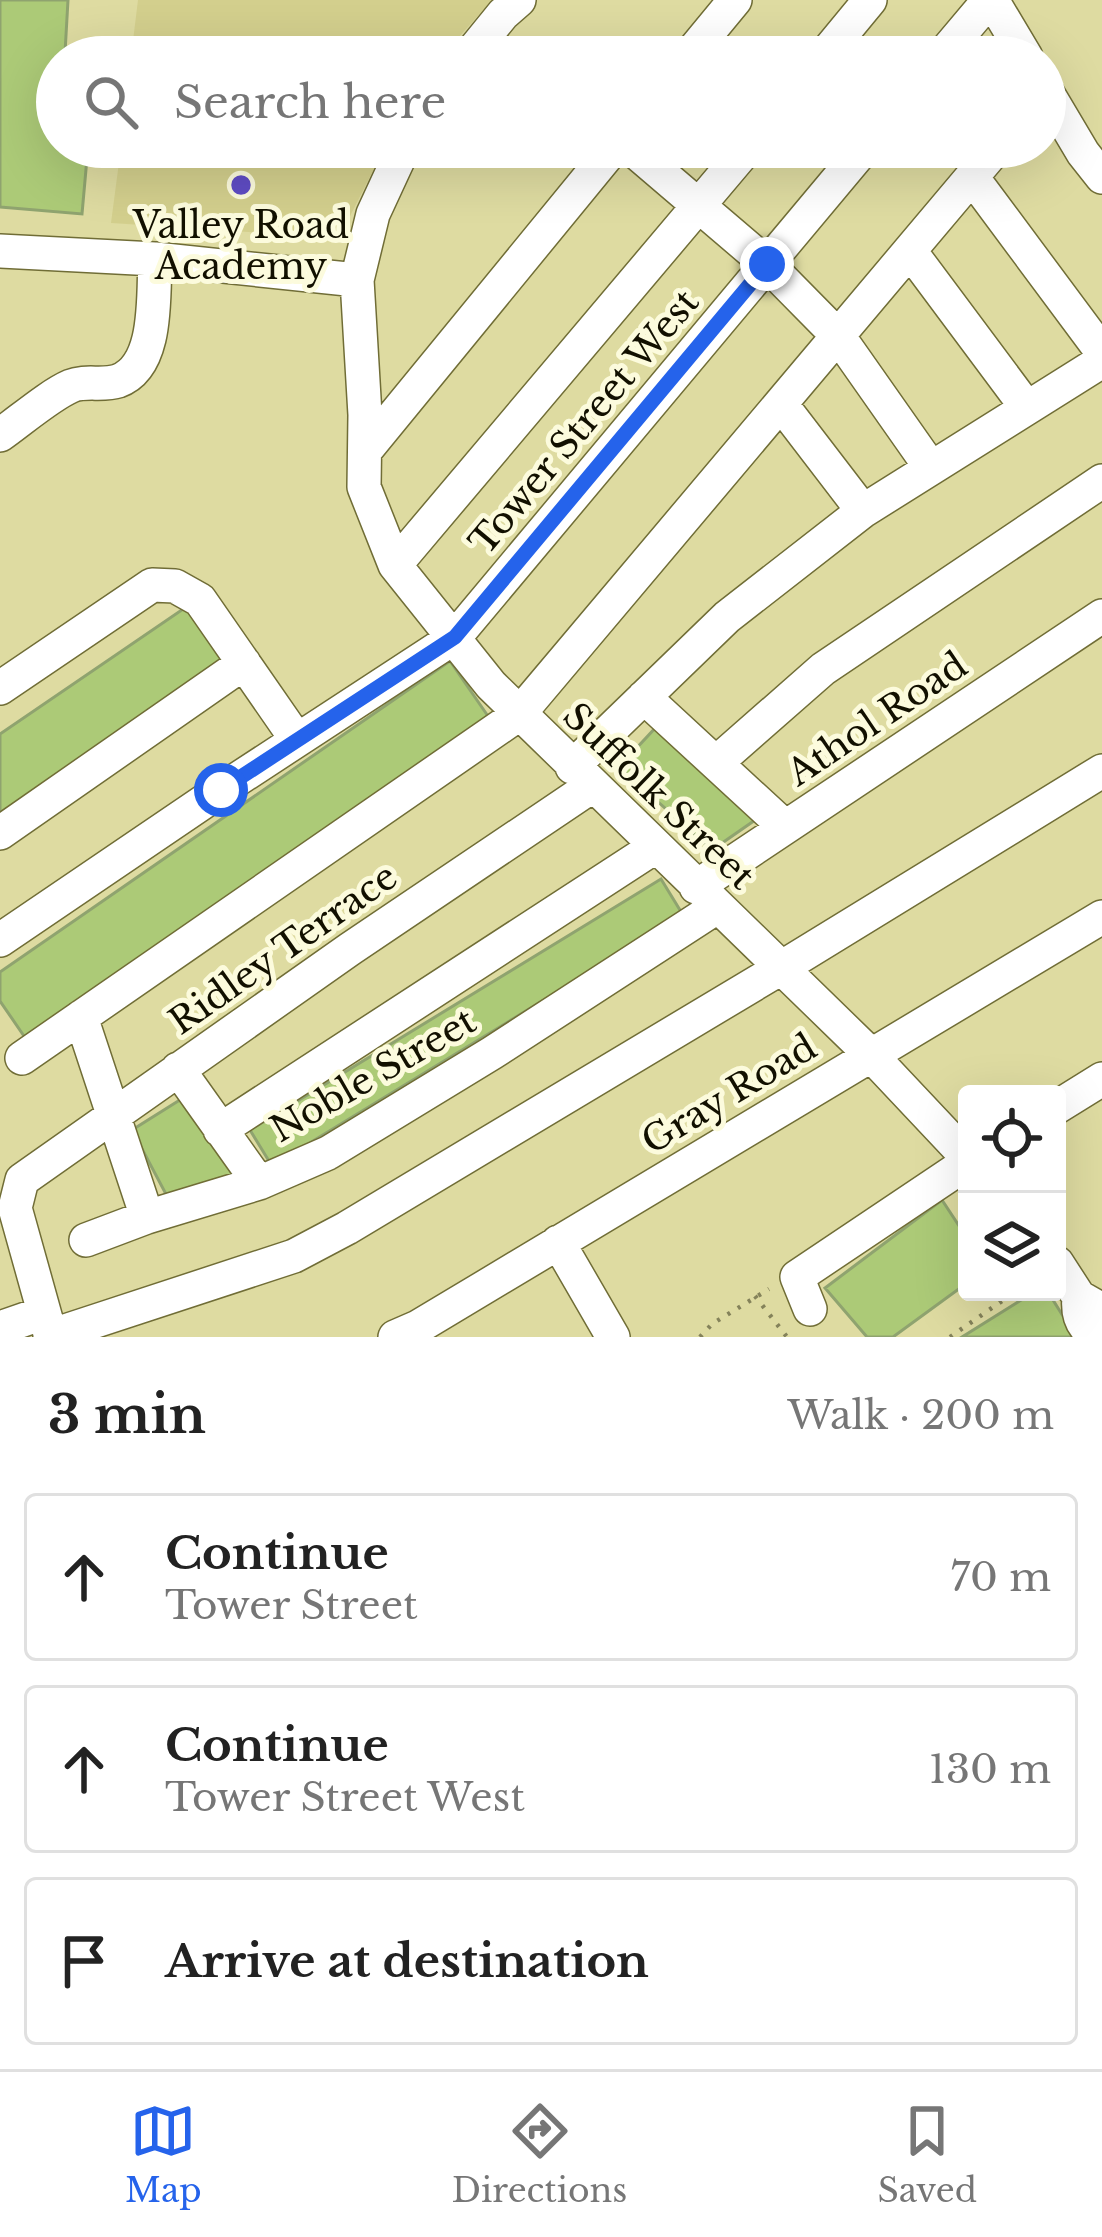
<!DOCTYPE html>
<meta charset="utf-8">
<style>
body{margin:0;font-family:"Libre Baskerville",serif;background:#f2f2f2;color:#222}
.controls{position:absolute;right:36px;bottom:36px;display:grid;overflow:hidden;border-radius:12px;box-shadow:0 12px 48px #0002}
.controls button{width:108px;height:108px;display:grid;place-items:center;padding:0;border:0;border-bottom:3px solid #e0e0e0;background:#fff;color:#222;font:60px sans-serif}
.stop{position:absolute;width:36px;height:36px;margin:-27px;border:9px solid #2563eb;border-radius:50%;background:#fff}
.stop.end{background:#2563eb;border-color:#fff;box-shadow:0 3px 12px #0008}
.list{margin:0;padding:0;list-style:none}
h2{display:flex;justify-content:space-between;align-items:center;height:156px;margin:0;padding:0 48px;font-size:51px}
h2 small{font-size:39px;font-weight:400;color:#767676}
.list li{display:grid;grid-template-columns:78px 1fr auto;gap:36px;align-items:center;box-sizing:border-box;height:168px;margin:0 24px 24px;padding:0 24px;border:3px solid #e0e0e0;border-radius:12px}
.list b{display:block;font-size:45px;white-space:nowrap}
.list p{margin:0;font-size:39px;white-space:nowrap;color:#767676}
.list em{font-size:39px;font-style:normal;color:#767676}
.icon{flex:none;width:66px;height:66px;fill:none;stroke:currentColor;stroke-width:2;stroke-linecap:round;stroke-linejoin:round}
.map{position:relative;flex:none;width:1102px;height:1337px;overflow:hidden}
.search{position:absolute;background:#fff;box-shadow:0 12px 48px #0002;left:36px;right:36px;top:36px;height:132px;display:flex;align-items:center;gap:30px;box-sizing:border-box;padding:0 42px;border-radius:66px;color:#767676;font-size:45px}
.sheet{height:732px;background:#fff}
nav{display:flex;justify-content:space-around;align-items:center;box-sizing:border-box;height:168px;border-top:3px solid #e0e0e0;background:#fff;font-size:33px;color:#767676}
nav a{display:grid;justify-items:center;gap:6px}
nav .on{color:#2563eb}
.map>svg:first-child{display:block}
.built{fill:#d3cf8d}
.building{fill:#acca77;stroke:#8fa36f;stroke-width:3}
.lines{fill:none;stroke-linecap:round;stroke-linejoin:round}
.minor-casing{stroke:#706d36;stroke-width:36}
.path{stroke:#84825a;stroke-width:4.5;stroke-dasharray:3 9;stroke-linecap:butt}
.minor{stroke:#fff;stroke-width:33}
.route{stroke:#2563eb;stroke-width:15}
.poi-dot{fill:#5f4cc4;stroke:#fcfbdd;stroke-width:4.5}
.labels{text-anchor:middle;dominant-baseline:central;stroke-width:10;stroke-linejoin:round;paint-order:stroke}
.poi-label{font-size:36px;fill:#121000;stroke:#fcfbdd}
.street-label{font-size:36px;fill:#121000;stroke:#fcfbdd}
</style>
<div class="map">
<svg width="1102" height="1337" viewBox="0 0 1102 1337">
<rect width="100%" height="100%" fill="#dedba1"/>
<path class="built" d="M138,0H492L441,57H131Z
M121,147H385L346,224L312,236L111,223Z"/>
<path class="building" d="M0,0H68L65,53L97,57H57V147H88L82,214L0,207Z
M189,605L229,664L0,819V734Z
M450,661L490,719L26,1039L0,1001V972Z
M659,724L758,818L712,850L619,767Z
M661,879L683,915L272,1166L250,1130Z
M183,1098L236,1173L168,1198L132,1130Z
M942,1200L967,1238V1283L893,1337H867L825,1288Z
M1034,1292H1048L1076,1337H962Z"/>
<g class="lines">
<g class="minor-casing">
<path id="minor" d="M992,0L1026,57
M468,57L503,14L519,0
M688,57L735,0
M823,57L870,0
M941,57L989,0
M1045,89L1083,153L1102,177
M404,147L373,214L357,280L365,415L364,487L395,565L491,685L870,1054L967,1157
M630,147L767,264L839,337L931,468
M972,177L1102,352
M0,251L155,259L357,280
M910,251L1027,408
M781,404L863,511
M0,435C20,421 50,395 71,386C85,380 103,386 118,381C159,366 153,295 155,259
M365,451L614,147
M395,565L748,147
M0,688L152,585L175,586L200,600L297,740
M644,697L785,827
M716,763L823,669L1102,481
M572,767L727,617L863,511L1102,361
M0,833L244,663
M696,887L1102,616
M0,940L221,790L455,637L865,147
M81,1017L147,1217
M22,1058L519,714L997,147
M178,1069L259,1183
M1057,1107L1102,1079
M220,1130L655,847
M86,1240L147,1217L259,1183L328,1153L492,1053L717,907
M558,1242L613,1337
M1057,1263L1079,1297
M810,1309L797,1277L967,1163
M0,1328L43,1313
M50,1336L294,1256L347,1228L781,968L1102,771
M51,1337L15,1208L22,1180L350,949L592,786
M395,1337L418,1327L1102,917
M1100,1337C1082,1329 1077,1316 1079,1297L1095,1306L1102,1320"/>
</g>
<path class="path" d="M755,1296L787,1337
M700,1337L712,1324L769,1289
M950,1337L1015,1292"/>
<use href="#minor" class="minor"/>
</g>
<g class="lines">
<path class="route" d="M221,790L455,637L767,264"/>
</g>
<circle class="poi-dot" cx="241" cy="185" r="12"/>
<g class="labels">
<g class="poi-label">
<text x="241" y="225">Valley Road<tspan x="241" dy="41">Academy</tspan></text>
</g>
<g class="street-label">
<text transform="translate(584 422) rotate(-50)">Tower Street West</text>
<text transform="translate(877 719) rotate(-34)">Athol Road</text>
<text transform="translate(659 796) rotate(44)">Suffolk Street</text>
<text transform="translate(283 949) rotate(-35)">Ridley Terrace</text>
<text transform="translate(373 1075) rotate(-30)">Noble Street</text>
<text transform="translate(729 1094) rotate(-31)">Gray Road</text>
</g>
</g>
</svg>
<div class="controls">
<button><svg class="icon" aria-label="locate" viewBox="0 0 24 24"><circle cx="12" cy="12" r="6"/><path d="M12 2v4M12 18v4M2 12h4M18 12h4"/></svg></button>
<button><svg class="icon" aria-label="layers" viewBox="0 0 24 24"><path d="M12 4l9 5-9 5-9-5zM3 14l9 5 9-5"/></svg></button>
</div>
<div class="stop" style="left:221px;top:790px"></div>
<div class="stop end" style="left:767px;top:264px"></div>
<div class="search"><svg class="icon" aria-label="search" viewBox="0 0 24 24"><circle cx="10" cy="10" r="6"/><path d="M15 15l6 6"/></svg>Search here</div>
</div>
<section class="sheet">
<h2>3 min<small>Walk · 200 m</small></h2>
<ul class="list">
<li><svg class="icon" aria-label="ahead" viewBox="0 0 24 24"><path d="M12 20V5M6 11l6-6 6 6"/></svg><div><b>Continue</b><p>Tower Street</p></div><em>70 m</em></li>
<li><svg class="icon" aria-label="ahead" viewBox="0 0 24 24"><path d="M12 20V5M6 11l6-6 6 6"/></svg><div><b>Continue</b><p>Tower Street West</p></div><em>130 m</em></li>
<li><svg class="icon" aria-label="arrive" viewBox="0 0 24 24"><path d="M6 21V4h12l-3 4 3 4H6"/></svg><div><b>Arrive at destination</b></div></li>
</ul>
</section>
<nav>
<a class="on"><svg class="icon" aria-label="map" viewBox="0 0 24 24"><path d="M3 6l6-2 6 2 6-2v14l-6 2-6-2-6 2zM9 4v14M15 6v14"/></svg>Map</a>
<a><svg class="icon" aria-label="directions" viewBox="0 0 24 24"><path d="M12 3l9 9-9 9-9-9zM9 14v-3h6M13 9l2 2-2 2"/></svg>Directions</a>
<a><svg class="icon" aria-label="saved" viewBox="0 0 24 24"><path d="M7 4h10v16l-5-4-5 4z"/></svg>Saved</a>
</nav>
